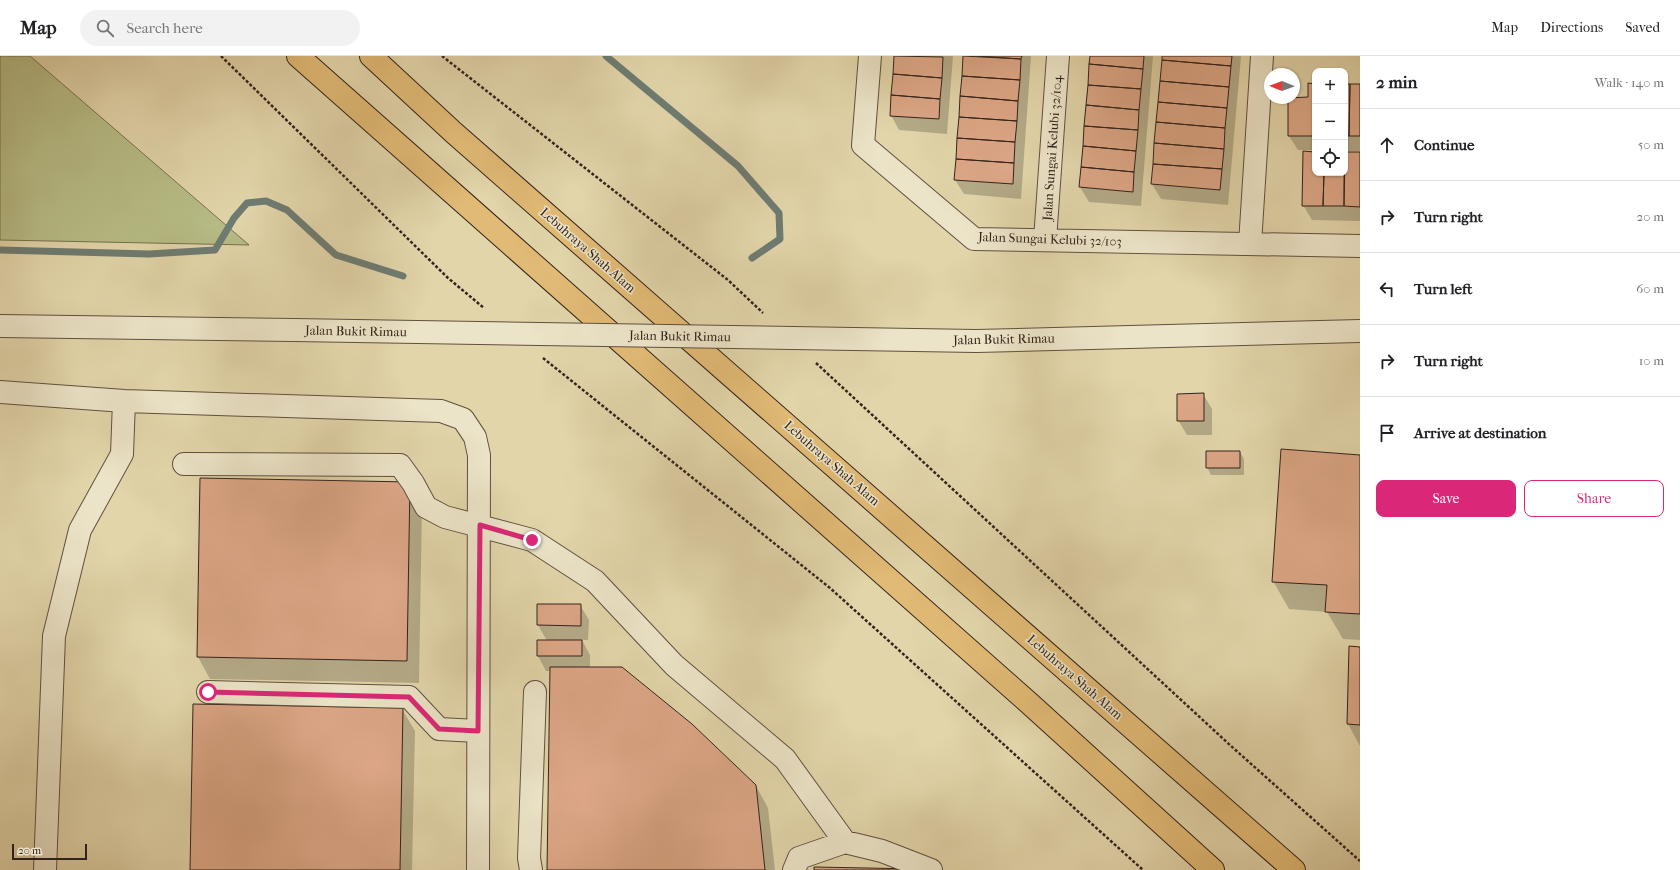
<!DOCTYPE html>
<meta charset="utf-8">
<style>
body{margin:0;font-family:"IM FELL French Canon",serif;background:#f2f2f2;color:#202124}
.controls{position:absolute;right:12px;top:12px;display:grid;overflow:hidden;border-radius:8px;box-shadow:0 1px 3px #0004}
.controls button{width:36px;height:36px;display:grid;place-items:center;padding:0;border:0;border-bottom:1px solid #e0e0e0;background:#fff;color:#202124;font:20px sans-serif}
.compass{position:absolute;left:1264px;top:12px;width:36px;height:36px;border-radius:50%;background:#fff;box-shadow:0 1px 3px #0004;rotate:271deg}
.scale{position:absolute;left:12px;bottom:10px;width:75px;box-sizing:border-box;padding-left:4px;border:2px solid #34231b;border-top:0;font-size:11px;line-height:14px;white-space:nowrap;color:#34231b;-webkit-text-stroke:3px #ece4c8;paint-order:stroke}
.stop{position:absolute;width:12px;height:12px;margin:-9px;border:3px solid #db2777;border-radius:50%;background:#fff}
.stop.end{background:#db2777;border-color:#fff;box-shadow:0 1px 4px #0008}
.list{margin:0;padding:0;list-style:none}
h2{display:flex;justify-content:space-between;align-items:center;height:52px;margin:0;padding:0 16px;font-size:17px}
h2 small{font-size:13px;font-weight:400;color:#757577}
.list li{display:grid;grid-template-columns:26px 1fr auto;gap:12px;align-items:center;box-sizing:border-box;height:72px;padding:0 16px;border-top:1px solid #e0e0e0}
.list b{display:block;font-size:15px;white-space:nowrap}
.list em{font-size:13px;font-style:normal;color:#757577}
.actions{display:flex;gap:8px;padding:12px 16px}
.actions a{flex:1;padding:9px 0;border:1px solid #db2777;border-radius:8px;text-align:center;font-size:14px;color:#db2777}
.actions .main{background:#db2777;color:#fff}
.icon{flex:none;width:22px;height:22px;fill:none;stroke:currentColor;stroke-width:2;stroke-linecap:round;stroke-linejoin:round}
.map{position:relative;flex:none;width:1360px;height:814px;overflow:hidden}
header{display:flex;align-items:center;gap:24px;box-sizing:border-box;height:56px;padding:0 20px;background:#fff;border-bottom:1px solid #e0e0e0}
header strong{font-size:19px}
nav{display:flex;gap:22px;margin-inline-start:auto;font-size:14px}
.search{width:280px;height:36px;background:#f2f2f2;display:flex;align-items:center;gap:10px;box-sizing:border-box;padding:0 14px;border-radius:22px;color:#757577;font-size:15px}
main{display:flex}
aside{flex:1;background:#fff}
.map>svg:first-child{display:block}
.green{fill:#b7bc86;stroke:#767050}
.shadow{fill:#0003}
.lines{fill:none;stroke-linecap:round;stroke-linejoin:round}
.stream{stroke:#6e7c72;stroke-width:7}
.building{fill:#dca686;stroke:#34231b}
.minor-casing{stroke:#60503f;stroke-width:24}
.highway-casing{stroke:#34231b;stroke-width:24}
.path{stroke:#34231b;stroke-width:2.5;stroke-dasharray:3 2;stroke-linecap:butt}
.minor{stroke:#ece4c8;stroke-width:22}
.highway{stroke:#e1ba75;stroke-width:22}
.minor-bridge-casing{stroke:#60503f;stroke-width:24;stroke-linecap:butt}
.minor-bridge{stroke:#ece4c8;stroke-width:22}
.route{stroke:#db2777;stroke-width:5}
.labels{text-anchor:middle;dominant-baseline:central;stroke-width:3;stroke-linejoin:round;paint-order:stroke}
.street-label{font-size:13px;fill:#34231b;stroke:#ece4c8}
</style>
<header>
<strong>Map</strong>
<div class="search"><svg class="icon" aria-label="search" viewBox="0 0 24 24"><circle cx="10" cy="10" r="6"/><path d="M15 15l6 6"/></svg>Search here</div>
<nav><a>Map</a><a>Directions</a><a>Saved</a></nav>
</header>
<main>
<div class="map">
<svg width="1360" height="814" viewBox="0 0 1360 814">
<rect width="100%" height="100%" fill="#e2d5aa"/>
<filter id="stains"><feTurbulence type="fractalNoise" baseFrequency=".005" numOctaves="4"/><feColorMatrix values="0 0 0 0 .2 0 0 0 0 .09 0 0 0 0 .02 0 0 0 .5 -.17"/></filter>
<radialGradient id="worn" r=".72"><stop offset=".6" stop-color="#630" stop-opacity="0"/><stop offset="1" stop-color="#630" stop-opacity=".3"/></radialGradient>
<path class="green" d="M0,0H30L249,189L0,184Z"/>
<path class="shadow" d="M895,0H953L947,78L899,74L891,59Z
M964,0H1031L1021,143L964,138L955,124Z
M1091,0H1153L1141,150L1089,146L1080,131Z
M1163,0H1241L1228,149L1161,143L1152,128Z
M1315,28V94H1298L1289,80Z
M1345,29H1360V95H1345Z
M1315,97V117H1345L1360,97V165L1312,164L1303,149Z
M1203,338L1212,353V379H1187L1178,364Z
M1240,396L1244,403V419H1211L1207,411Z
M1360,400V584L1343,583L1327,556L1289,553L1273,525Z
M201,423L409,427L422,449L419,627L210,623L198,601Z
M580,549L589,564L588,584H582L590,599V612L756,730L768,752L775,814H548L551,615H546L538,600V585H547L538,569Z
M1350,592H1360V690L1348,668Z
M402,653L415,675L412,814H191Z"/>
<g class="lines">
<path class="stream" d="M606,0L738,110L779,157L780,183L752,202
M0,194L149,198L215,194L234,162L247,147L266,145L287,154L336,199L403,220"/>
</g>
<path class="building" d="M894,0L943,1L942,22L893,18Z
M963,0L1021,3L1020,24L962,20Z
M977,0H1022L1021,3Z
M1090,0H1144L1143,13L1089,8Z
M1162,0H1232L1231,10L1162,4Z
M1162,4L1231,10L1229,31L1160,25Z
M1089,8L1143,13L1141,33L1088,29Z
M893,18L942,22L940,43L891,39Z
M962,20L1020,24L1018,45L960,40Z
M1160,25L1229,31L1227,52L1158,46Z
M1308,27L1315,28V80H1288V42L1308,41Z
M1345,28H1350L1349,80H1345Z
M1350,28H1360V80H1349Z
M1088,29L1141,33L1139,54L1086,49Z
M891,39L940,43L939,63L890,60Z
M960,40L1018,45L1017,65L959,61Z
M1158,46L1227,52L1225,72L1156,66Z
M1086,49L1139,54L1138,74L1084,70Z
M959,61L1017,65L1015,86L957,82Z
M1156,66L1225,72L1224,93L1154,87Z
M1084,70L1138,74L1136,95L1083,90Z
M957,82L1015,86L1014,107L956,103Z
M1154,87L1224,93L1222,113L1153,108Z
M1083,90L1136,95L1134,116L1081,111Z
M1303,95L1315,96V117H1324L1323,150H1302Z
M1345,96H1360V151L1344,150Z
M956,103L1014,107L1013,128L954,124Z
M1153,108L1222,113L1220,134L1151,128Z
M1081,111L1134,116L1133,136L1079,131Z
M1324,117H1344V150H1323Z
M1204,337V365H1177V338Z
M1281,393L1360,399V558L1325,556L1327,529L1272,526Z
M1206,395H1240V412H1206Z
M200,422L410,426L407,605L197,601Z
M537,548H581V570L537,569Z
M537,584H582V600H537Z
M1349,590L1360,591V669L1347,668Z
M550,611H622L692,668L756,729L765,814H547Z
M193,648L403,652L400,814H190Z
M814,811L919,813V814H814Z"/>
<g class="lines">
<g class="minor-casing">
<path id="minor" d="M870,0L863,89L974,183L1360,190
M1045,184L1058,0
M1250,188L1262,0
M0,270L294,274
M976,285L1360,275
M0,336L124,345L441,355L463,363L475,381L479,399L478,814
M184,408L400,409L413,427L426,451L445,461L532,484L595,525L674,609L785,703L845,786
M208,636L409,641L439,673L478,675
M45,814L54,580L80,474L122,398L124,345
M531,814L529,802L535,636
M794,814L799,802L845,786L882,795L931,814"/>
</g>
<g class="highway-casing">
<path id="highway" d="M298,0L1029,647L1213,814
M371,0L453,76L1294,814"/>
</g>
<path class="path" d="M221,0L448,222L484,252
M442,0L728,224L763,257
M543,302L830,532L1143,814
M816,307L1231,690L1360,805"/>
<use href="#minor" class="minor"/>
<use href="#highway" class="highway"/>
<g class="minor-bridge-casing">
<path id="minor-bridge" d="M294,274L976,285"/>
</g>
<use href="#minor-bridge" class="minor-bridge"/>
</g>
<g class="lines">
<path class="route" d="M208,636L409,641L439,673L478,675L480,469L532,484"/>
</g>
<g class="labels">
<g class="street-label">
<text transform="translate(1052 92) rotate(-86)">Jalan Sungai Kelubi 32/104</text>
<text transform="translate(1050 183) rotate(2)">Jalan Sungai Kelubi 32/103</text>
<text transform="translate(588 194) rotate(41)">Lebuhraya Shah Alam</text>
<text transform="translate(356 275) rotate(1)">Jalan Bukit Rimau</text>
<text transform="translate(680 280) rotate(1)">Jalan Bukit Rimau</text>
<text transform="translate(1004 283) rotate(-1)">Jalan Bukit Rimau</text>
<text transform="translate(832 407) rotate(41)">Lebuhraya Shah Alam</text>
<text transform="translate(1075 621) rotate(41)">Lebuhraya Shah Alam</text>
</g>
</g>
<rect width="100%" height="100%" filter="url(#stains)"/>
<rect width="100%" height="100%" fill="url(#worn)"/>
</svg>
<div class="controls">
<button>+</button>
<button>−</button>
<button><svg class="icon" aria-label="locate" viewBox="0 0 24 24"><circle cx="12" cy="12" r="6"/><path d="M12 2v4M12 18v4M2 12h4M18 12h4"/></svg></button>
</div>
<svg class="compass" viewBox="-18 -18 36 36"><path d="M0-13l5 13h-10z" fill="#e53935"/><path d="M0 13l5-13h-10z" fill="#757577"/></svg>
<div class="scale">20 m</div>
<div class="stop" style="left:208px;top:636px"></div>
<div class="stop end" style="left:532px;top:484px"></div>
</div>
<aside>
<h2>2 min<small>Walk · 140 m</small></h2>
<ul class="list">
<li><svg class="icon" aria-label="ahead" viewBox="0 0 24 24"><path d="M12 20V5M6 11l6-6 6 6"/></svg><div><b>Continue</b></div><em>50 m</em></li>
<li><svg class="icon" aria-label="right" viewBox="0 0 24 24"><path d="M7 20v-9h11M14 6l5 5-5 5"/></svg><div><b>Turn right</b></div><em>20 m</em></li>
<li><svg class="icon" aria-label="left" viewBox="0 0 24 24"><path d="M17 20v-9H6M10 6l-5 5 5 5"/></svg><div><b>Turn left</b></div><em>60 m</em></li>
<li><svg class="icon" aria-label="right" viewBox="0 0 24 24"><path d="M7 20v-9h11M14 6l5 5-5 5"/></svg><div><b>Turn right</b></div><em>10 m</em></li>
<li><svg class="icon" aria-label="arrive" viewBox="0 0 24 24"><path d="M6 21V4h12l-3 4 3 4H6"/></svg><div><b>Arrive at destination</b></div></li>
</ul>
<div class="actions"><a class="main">Save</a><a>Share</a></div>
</aside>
</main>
